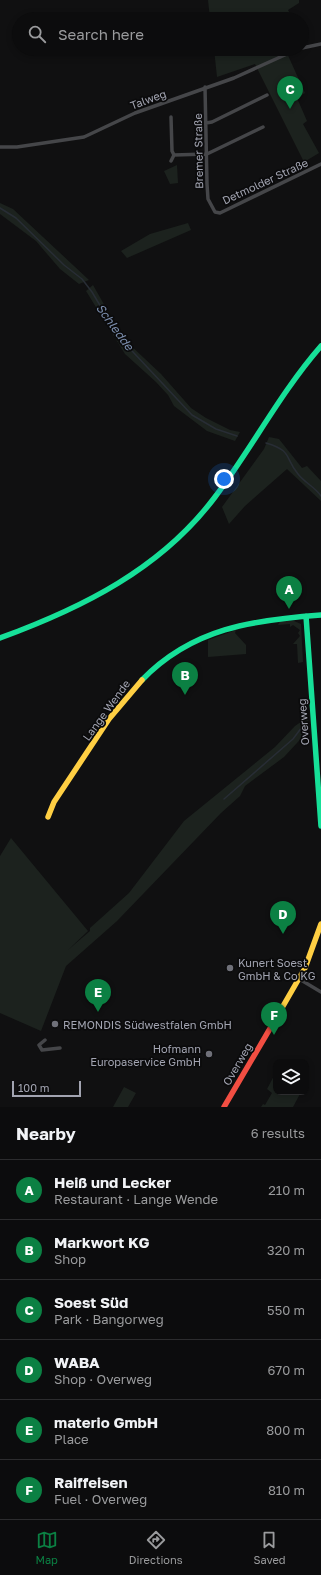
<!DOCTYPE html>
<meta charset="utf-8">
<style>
body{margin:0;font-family:"Golos Text",sans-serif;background:#151516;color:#f1f3f6}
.controls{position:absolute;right:12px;bottom:12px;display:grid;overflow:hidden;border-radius:8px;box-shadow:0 2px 6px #0003}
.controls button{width:36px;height:36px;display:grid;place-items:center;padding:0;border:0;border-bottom:1px solid #2c2c2e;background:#0c0c0d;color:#f1f3f6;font:20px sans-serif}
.scale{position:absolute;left:12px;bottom:10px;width:69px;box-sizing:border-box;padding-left:4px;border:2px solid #a2a4b1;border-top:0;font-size:11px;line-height:14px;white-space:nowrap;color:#a2a4b1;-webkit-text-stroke:3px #0b0b0c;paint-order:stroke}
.you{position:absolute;left:224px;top:479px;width:14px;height:14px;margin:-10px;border:3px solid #fff;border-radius:50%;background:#1a73e8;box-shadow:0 0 0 6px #1a73e833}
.badge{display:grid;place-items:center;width:26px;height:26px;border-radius:50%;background:#0b8043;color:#fff;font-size:13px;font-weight:700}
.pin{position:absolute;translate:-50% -33px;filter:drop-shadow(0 1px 2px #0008)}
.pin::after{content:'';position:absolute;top:21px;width:14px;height:12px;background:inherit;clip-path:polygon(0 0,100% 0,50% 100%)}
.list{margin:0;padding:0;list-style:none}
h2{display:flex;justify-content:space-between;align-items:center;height:52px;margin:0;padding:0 16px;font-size:17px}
h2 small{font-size:13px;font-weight:400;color:#9a9b9d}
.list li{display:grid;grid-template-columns:26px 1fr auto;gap:12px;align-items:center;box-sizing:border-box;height:60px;padding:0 16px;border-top:1px solid #2c2c2e}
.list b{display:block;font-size:15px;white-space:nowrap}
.list p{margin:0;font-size:13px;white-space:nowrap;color:#9a9b9d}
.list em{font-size:13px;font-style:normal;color:#9a9b9d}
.icon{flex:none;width:22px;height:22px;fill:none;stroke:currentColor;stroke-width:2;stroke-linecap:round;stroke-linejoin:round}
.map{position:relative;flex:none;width:321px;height:1107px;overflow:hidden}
.search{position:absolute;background:#0c0c0d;box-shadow:0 2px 6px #0003;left:12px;right:12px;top:12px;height:44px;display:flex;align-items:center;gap:10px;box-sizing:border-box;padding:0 14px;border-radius:22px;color:#9a9b9d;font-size:15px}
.sheet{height:412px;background:#0c0c0d}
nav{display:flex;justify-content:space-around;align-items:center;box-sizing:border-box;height:56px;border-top:1px solid #2c2c2e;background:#0c0c0d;font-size:11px;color:#9a9b9d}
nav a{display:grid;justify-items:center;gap:2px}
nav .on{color:#0b8043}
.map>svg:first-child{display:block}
.green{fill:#1c221e}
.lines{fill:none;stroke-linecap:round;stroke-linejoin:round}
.stream{stroke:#282d35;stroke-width:1.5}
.street{stroke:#454649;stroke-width:3.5}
.fast{stroke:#16e098;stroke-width:5.5}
.slow{stroke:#ffcf43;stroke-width:5.5}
.jam{stroke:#f24e42;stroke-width:5.5}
.poi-dot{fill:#6f7079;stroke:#0b0b0c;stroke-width:1.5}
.labels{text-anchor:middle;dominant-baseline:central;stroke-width:3.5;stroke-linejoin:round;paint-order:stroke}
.street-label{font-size:11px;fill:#a2a4b1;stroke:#0b0b0c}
.poi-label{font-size:11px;fill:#a2a4b1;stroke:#0b0b0c;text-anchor:start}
.water-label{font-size:12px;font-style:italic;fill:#7a8cab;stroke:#0b0b0c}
</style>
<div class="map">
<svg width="321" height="1107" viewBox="0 0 321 1107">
<rect width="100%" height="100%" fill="#101011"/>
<path class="green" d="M208,0H299V3L288,10L293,19H210Z
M214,49H289L286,51L305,93L297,98L307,121L303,124L319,153L304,162L255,64L217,77Z
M177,165L178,183L170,184L164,171Z
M0,203L13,209L89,280L79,284L60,269L36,241L0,214Z
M188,223L191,230L127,258L121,251L150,234Z
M93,285L118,329L128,343L161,374L191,408L206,418L230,430L240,432L235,441L207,431L174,406L168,395L156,382L125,354L86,291Z
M269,437L279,439L302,468L307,466L321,481V501L287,469L245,506L229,524L222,507L264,449Z
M280,621H294L301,624L303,662L298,663L297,644H293L300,636L298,633L300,630L293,625L290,627V624L278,625Z
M236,630L235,633L246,645V654L208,657V640Z
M308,717L309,730L284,757L245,786L240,796L221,813L117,921L66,966L41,1031L0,1013V856L11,838L88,931L68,950L90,931V928L129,893L184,821L275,747L295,726Z
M275,1074L276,1092H301L293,1107H261L263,1104L265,1105L272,1093L267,1089Z
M124,1087L136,1093L128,1107H113Z"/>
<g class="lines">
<path class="stream" d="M0,208L16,218L64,265L82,279L92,292L119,337L192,415L216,429L237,436
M266,443C293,451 284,457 298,474C305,483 315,487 321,496
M224,799L293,739L302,727"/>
<path class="street" d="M302,48L321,44
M205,87L207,184L208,199L215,212L220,213L321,164
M206,123L212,122L267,95
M0,147H17L84,137L135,113L234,78L298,49
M174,155L207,154L263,127
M171,161L174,155L172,151L171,117
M301,980L321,992
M45,1040L39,1045L42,1050L60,1048"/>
<path class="fast" d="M306,616L321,826
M0,638C82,608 161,569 215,497C252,448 280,393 321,346
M142,680C192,628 253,620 321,615"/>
<path class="slow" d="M48,817L54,802L109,719L142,680
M275,1020L305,968L321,924"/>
<path class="jam" d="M224,1107L275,1020"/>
</g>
<g class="poi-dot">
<circle cx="230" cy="968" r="4"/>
<circle cx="55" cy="1024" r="4"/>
<circle cx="209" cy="1054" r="4"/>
</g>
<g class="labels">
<g class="street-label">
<text transform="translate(148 99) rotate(-20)">Talweg</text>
<text transform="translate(198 151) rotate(-91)">Bremer Straße</text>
<text transform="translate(265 181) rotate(-25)">Detmolder Straße</text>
<text transform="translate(106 710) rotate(-54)">Lange Wende</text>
<text transform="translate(303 722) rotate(-94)">Overweg</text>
<text transform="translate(237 1064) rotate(-60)">Overweg</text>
</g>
<g class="poi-label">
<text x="238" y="962">Kunert Soest<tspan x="238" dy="13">GmbH &amp; Co KG</tspan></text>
<text x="63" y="1024">REMONDIS Südwestfalen GmbH</text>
<text x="201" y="1048" text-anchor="end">Hofmann<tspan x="201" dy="13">Europaservice GmbH</tspan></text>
</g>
<g class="water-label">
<text transform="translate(115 327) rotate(54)">Schledde</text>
</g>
</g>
</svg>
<div class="controls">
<button><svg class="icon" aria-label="layers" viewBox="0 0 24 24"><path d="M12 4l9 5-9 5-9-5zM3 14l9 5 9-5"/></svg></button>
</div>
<div class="scale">100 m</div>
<div class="you"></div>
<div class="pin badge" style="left:289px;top:609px">A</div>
<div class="pin badge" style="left:185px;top:695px">B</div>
<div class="pin badge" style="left:290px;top:109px">C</div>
<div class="pin badge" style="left:283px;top:934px">D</div>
<div class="pin badge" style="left:98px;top:1012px">E</div>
<div class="pin badge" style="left:274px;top:1035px">F</div>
<div class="search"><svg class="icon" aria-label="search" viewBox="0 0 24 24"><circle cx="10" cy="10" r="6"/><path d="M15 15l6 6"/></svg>Search here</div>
</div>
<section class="sheet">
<h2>Nearby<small>6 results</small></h2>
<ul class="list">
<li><span class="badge">A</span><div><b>Heiß und Lecker</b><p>Restaurant · Lange Wende</p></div><em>210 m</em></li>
<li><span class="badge">B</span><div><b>Markwort KG</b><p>Shop</p></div><em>320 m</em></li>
<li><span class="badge">C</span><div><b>Soest Süd</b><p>Park · Bangorweg</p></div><em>550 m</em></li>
<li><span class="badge">D</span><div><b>WABA</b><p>Shop · Overweg</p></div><em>670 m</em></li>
<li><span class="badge">E</span><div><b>materio GmbH</b><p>Place</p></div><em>800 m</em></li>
<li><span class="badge">F</span><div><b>Raiffeisen</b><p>Fuel · Overweg</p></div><em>810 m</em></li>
</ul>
</section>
<nav>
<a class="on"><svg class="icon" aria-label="map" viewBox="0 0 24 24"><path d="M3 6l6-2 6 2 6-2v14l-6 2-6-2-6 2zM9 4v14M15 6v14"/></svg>Map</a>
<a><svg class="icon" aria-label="directions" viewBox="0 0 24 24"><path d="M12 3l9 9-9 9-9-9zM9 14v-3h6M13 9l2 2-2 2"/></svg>Directions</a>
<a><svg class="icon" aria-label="saved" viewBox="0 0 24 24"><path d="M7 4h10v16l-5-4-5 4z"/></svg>Saved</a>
</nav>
